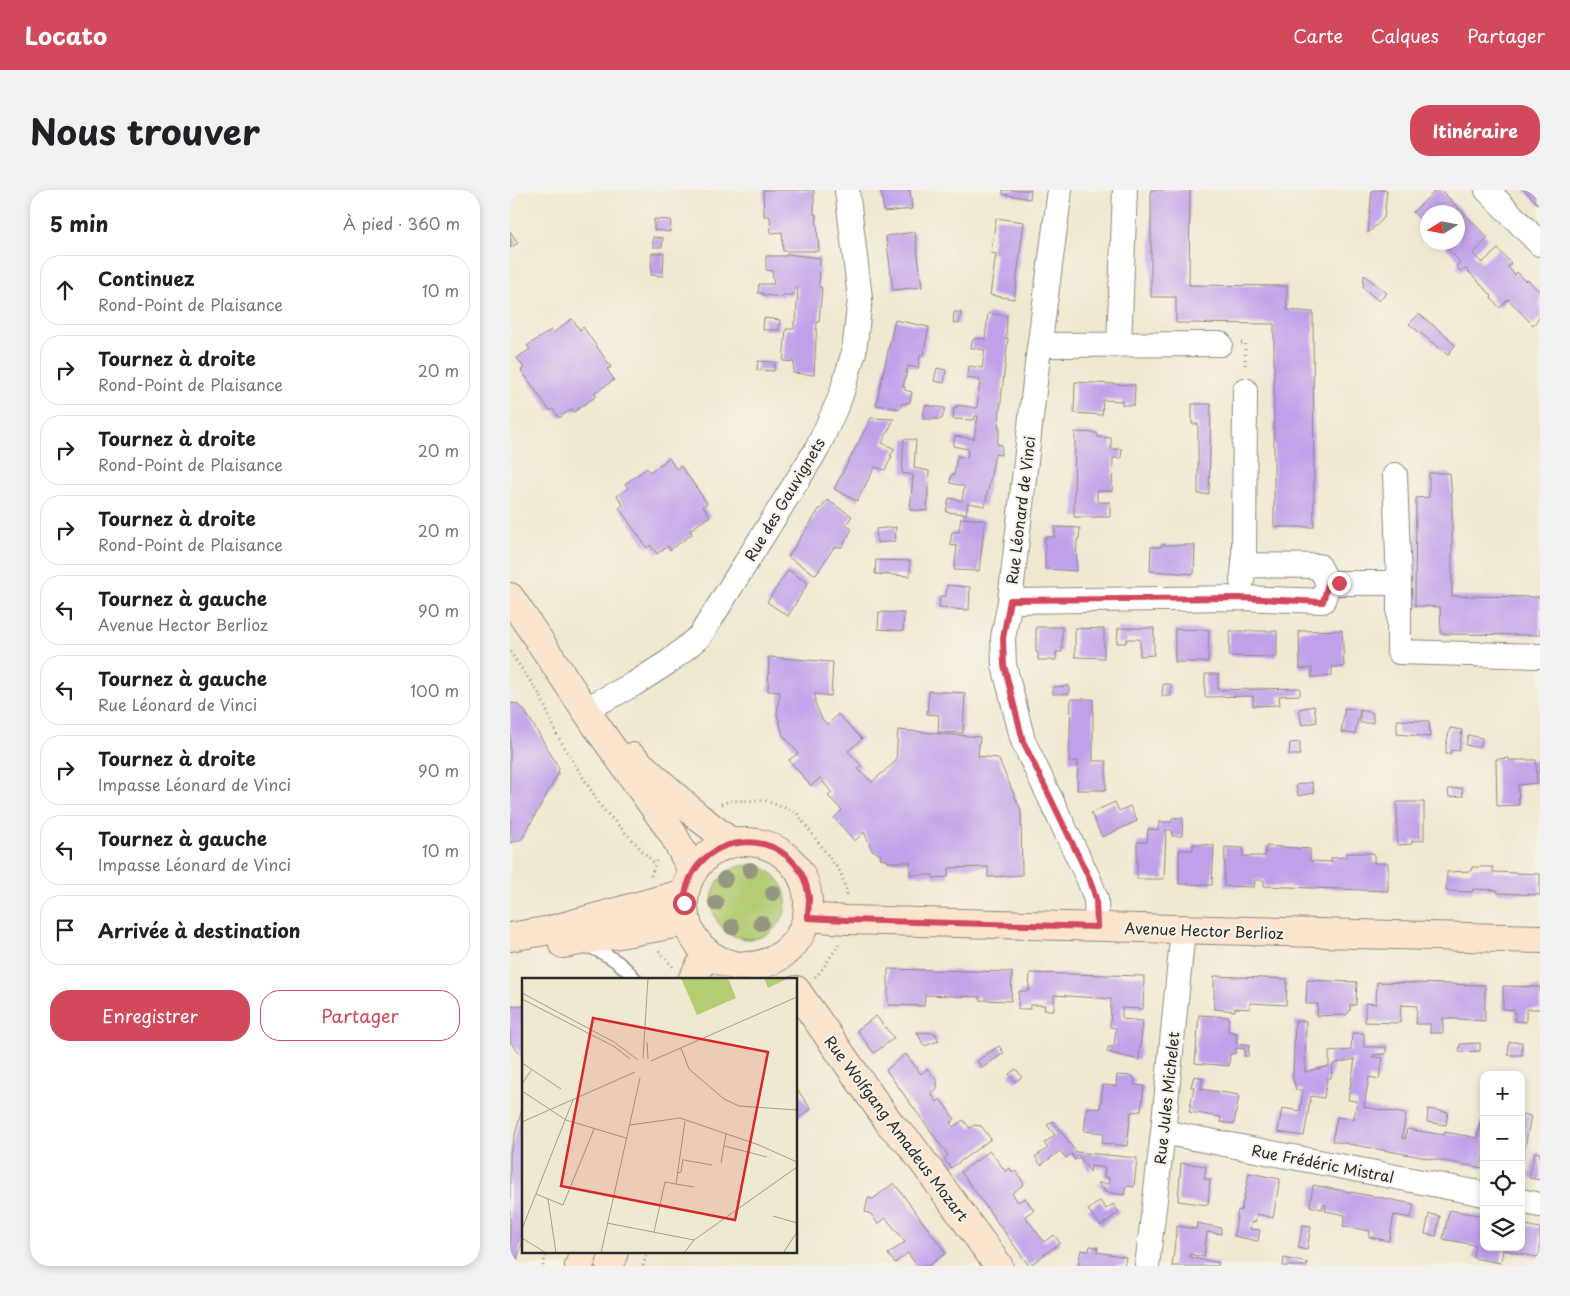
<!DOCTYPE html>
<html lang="fr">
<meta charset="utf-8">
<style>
body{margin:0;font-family:"Playpen Sans",sans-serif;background:#f2f2f2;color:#202124}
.controls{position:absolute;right:15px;bottom:15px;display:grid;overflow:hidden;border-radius:10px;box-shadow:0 2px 8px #0003}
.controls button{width:45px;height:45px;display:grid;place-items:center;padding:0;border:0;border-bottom:1px solid #e0e0e0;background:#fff;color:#202124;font:25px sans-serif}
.compass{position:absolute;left:910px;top:15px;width:45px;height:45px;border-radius:50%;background:#fff;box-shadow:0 2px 8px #0003;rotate:259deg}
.stop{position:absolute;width:15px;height:15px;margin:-11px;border:4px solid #d1495b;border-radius:50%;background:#fff}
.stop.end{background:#d1495b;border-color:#fff;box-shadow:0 1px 5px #0008}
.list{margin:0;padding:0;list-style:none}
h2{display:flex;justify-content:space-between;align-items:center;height:65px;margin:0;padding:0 20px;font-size:21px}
h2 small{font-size:16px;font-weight:400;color:#757577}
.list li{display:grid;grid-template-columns:32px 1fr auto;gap:15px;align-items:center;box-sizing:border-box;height:70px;margin:0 10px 10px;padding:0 10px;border:1px solid #e0e0e0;border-radius:20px}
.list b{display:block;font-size:19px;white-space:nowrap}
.list p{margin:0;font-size:16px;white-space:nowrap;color:#757577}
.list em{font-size:16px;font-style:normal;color:#757577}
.actions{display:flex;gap:10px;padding:15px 20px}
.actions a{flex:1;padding:11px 0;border:1px solid #d1495b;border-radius:20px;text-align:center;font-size:18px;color:#d1495b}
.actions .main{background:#d1495b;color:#fff}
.icon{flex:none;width:28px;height:28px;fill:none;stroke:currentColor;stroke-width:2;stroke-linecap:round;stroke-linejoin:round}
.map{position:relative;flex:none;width:1030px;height:1076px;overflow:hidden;border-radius:20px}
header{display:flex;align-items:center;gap:30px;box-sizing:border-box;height:70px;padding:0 25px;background:#d1495b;color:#fff}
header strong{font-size:24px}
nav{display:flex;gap:28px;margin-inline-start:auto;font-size:18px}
.intro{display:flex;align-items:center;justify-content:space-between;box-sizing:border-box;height:120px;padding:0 30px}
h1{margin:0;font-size:35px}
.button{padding:12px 22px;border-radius:20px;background:#d1495b;color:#fff;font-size:18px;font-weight:700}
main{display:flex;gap:30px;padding:0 30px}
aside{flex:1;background:#fff;border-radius:20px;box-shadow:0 2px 8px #0003}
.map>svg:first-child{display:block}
.green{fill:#b3cd73;stroke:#6f7c4f}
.building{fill:#c1a0ea}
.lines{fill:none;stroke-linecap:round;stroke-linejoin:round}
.lane-casing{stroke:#8e8a7e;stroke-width:15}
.street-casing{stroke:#8e8a7e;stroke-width:26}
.secondary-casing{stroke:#8e8a7e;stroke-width:30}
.path{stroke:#8e8a7e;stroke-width:3;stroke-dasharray:1 4;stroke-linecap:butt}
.lane{stroke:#fff;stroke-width:12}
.street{stroke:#fff;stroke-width:24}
.secondary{stroke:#fbe5cf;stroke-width:28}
.tree{fill:#969780}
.route{stroke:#d1495b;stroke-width:6}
.labels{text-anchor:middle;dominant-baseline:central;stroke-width:4;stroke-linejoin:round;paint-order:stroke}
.street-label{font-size:15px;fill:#2b2b2b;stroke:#f7f3e8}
.inset-road{fill:none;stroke:#a19d8f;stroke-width:1}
.view{fill:#d62828;fill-opacity:0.15;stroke:#d62828;stroke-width:2.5}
.inset-edge{fill:none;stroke:#2b2b2b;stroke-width:2.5}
</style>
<header>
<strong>Locato</strong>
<nav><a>Carte</a><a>Calques</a><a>Partager</a></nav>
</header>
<div class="intro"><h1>Nous trouver</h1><a class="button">Itinéraire</a></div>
<main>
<aside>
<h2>5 min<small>À pied · 360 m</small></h2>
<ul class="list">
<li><svg class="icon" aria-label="ahead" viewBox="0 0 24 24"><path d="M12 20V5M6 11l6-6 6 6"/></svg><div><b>Continuez</b><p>Rond-Point de Plaisance</p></div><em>10 m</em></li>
<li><svg class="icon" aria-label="right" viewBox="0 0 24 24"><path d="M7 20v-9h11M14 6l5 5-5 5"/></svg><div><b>Tournez à droite</b><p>Rond-Point de Plaisance</p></div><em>20 m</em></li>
<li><svg class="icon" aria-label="right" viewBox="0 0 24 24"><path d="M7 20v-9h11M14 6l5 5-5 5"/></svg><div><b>Tournez à droite</b><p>Rond-Point de Plaisance</p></div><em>20 m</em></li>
<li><svg class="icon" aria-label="right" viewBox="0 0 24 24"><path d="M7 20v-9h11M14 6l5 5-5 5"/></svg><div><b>Tournez à droite</b><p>Rond-Point de Plaisance</p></div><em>20 m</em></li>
<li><svg class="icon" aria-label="left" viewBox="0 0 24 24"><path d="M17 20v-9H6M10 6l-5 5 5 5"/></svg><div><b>Tournez à gauche</b><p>Avenue Hector Berlioz</p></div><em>90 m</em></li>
<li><svg class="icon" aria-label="left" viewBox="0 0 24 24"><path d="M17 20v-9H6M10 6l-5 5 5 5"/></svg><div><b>Tournez à gauche</b><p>Rue Léonard de Vinci</p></div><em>100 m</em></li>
<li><svg class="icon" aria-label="right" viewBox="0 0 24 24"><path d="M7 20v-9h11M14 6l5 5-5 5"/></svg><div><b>Tournez à droite</b><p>Impasse Léonard de Vinci</p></div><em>90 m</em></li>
<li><svg class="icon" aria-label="left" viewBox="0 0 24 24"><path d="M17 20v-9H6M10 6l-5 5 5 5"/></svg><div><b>Tournez à gauche</b><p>Impasse Léonard de Vinci</p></div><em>10 m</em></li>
<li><svg class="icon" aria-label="arrive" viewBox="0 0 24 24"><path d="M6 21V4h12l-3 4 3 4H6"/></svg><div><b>Arrivée à destination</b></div></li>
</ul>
<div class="actions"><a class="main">Enregistrer</a><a>Partager</a></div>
</aside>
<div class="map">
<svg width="1030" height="1076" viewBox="0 0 1030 1076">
<rect width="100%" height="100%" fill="#f7f3e8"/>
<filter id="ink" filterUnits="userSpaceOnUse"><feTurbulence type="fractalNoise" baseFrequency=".02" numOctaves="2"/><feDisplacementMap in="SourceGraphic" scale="10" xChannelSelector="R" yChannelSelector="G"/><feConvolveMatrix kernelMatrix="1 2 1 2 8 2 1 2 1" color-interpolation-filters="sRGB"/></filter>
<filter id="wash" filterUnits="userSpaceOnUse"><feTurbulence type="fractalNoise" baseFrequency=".0096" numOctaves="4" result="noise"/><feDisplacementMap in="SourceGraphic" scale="20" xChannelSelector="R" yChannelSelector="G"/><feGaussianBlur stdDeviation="1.12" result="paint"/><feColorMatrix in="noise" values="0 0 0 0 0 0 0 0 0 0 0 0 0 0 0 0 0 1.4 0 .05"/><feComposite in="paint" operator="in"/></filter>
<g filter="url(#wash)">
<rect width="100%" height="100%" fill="#f0e9d1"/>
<path class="green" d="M202 712a37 37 0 1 1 74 0a37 37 0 1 1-74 0Z"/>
<g id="blocks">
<path class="building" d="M253,0H304V25L306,24L309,61H273L272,42L261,43L260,26H254Z
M371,0H400L402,19L374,22Z
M493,0H521L520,9L493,4Z
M641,0H680L679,95L777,96V120L803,122L804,337H764V134L666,133V107H641Z
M862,0H877L874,28L858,43Z
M926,0H931L978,48L963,64L972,73L988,59L1001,73L998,77L1005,85L1007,82L1016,91L1018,90L1030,102V127L1023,135L998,109L990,118L981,108L982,106L956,79L951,81L946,76L950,72L931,52H948V22H918V25L911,31L903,22Z
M1014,0H1030V16Z
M486,28L514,32L504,109L480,105L486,64L481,63Z
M144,29L161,30L160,42L144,40Z
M0,41L8,53L0,58Z
M405,42L412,97L383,100L376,46Z
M143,47L153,48L152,57H143Z
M142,63H154L153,86L141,85Z
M277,64L310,68L309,97L312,98L309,132H307L304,185L283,183L284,172L273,171L276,139H284V131H286L288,97H284L283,105H273V107L253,105V103H248L249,94H264L262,81L256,80V66H277Z
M854,85L877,103L869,111L853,98Z
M444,122H451L449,134L443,133Z
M478,123L497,126L496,148H498L488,238L490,239L487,254L492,255L491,265L485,264L475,316L458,313L456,324L436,322L439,308L452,311L454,296L440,293L441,285H444L447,266L457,268L458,259L443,256L445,246L464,249L468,226H465L464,230L443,229L444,217L447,218V215L467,218L470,190L457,188L459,176L472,178L475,160L461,158L462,151L465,148L475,149Z
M909,124L939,148L938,149L945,155L938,165L899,134Z
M254,128L270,130L269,140H253Z
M62,129L70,140L73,137L101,177L97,179L104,190L84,203L86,206L64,222L62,219L49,228L43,219L40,221L11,180L14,178L7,168L20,159L17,156L41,140L43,143Z
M385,130L419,137L413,165L410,166L408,178L398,176L393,197H395V200L402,202L400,212L392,214L390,219L366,215Z
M248,171L265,172L264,181L247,180Z
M427,178L436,180L434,193L424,191Z
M565,192L625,195L624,215H612V211L593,210L592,225L564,223Z
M682,214H701L699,304H688V234H682Z
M415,215L435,218L432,229H413Z
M361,228L384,229L372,253L385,259L380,266H382L375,280L365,277L347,311L324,299Z
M565,242L587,243L588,247L601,248V259H612L611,268H603L602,301H587V311L588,312H600V327H564Z
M394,249L406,250L404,278L419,281L417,321L400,320L403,285L392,283Z
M159,268L166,279L171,276L197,313L193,316L200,326L180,340L182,344L160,360L158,356L147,364L140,355L137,358L109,318L113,315L107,306L118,298L115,294L137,278L140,282Z
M919,283H940L942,309V406L1030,407V445L931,444L930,417L905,416L906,308L919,307Z
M317,310L342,326L336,335L342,339L332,357H324L306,385L278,367L310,318L311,319Z
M451,328L475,330L469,381L444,380L447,356L440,355L442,342H449Z
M386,337L385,351L367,353L366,339Z
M545,337L570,338L569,349H567L566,381L535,379V347H545Z
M651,355H685L684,384L640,381L641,357H651Z
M366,370L400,371V386L365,384Z
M278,380L298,393L278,426L257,412Z
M437,395L460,397L459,420L429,418L430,406H436Z
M369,422L394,423L393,441L368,439Z
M526,437H552V462H546V470H528V462H526Z
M565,438L594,439V468L565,467Z
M608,438H644V465L630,466V449H617L616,453H607Z
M665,439L699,440L698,472H665Z
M832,440L834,477H822V486L812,487H802V478L790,479L789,441Z
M720,441H767V467L719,466Z
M259,467L323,472L321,506L305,504V513L312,529L318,535L328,524L352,549L338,561L352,576L348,579L362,592L386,571L388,540L470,547L468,566L488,568L511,620L512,685L478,687V677L439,678L438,687L423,688V685H400V672H380L370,668L371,665L362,660L354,642L345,651L324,628L332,620L318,606L322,603L310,588L301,596L279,570L288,563L273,545L267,524L270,502L258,501Z
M695,484H708V500L790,498V505L769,506L770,515L743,516V506L695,507Z
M653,494H661V506H652Z
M559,496V504H543V497Z
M419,501L455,503L453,543L428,542L429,525L417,524Z
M561,509H583V571H596V600H567L568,571L559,572Z
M0,513L7,514L15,521L49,578L48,584L12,649L0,653Z
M804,516L807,532L792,535L789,519Z
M835,518L850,520L845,544L831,542Z
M850,520L863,523V533H850Z
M887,530L919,531L920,547L887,544Z
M940,538L952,540L949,561L941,560L940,564H936V555Z
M958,545L972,548L970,558L956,555Z
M790,552V565H779L780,553Z
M999,568V570H1026L1027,593L1008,595L1009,615L987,616L986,569Z
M802,592L804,603L788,606L786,595Z
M952,598L953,606L939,607L938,599Z
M605,612L609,621L620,616L627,631L592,647L581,623Z
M887,612H914V650L902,651V654L887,655Z
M662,628H673L672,646H662V640H656L654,689H627V652H637L638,639L648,640L649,632H662Z
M683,654L704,655L702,695L669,694V660H683Z
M756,656L800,659V671L822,672L821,668L836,667V663H864V673H878V701L754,696V690H745L744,697L714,696L715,657L733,658V666H755Z
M962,677H983V682L1030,684V705L988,703L987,700L963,699L962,702L936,701L937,682L961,681Z
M378,779L502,782L501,811L470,810V807L415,805L414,816L378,815Z
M520,783L634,786L633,819L612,818V829L633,831L629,870L597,862L598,857H604L606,838L600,837L601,809L544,805V820H534L535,815H520V819H508L509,801H519Z
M704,786L777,789L776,815L740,813V819L725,818V821L704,819Z
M797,790L847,792L846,815H840V821L836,825L807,826L808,814H796Z
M867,792L975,795V831L933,828V843H920V834H906L907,816L891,815L890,833L855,832V813L866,814Z
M993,796L1030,797V819H1016V832L1005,831V820L993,819Z
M14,816V867L0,852V817Z
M689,825L719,827L718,841L727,843L726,853L739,855L738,866H734L735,859L726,858V863L720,864L719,876L685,873Z
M366,826L384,848L364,863L347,840Z
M785,831H796L795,882L819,876V862L841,860L842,843H854V857H876V864L863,865V867L873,868L869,889L859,887L854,917L896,924L892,948L895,949L897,939L934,945L935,942L967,948L970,932H974L973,978L822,951L827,927L844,929L847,911L838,910L845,869L823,874L821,888H817L814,908L801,906L794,946L768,942L772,918L790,921L793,900H786L782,885H783Z
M407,842L425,843L429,851L414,856Z
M999,852H1012V865H998Z
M970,853V861L949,862L950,854Z
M489,856L494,863L472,878L467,871Z
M396,864L411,884L417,879L427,891V899L421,903L427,912L430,909L445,929L440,934L443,937L453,930L460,938L464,935L471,936L481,949L441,978L434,969L438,965L376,880Z
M506,879L512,887L505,892L499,884Z
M607,885L622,886L625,890L624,895L634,896L631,921L621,922L617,956L592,953L594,943L574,941L577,917L590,919L593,895L606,896Z
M684,886L693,888L691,899L729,905L724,934L710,932L711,927L679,922L684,897H681Z
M286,898L301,919L286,930Z
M13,916L14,1047L5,1076H0V963Z
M918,919L938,922L936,935L917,932Z
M1011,924L1021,926L1012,971H1011Z
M543,931L566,962L627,968L624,997L616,996L614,1005L595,1002L588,993L599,994V988L594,987L595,978L581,976L580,982L570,967L565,970L561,964L556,968L550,961L531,975L525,967L538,958L534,953L545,945L537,935Z
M480,961L496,982L500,978L503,983L506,981L514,994L502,1003L508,1012L515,1008L524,1020L515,1026L534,1052L544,1045L550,1053L519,1076L451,982Z
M1025,962L1030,963V990L1019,988Z
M671,973L696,976L694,989H700L698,1015L668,1011Z
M739,983L770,989L763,1028L747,1024L745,1033L742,1032L740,1039L750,1040L748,1051L724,1046L728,1020L731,1021Z
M384,993L436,1063L418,1076H407L398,1063L385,1073L378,1064L395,1052L376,1028L368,1034L361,1024L355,1022L358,1008L363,1009Z
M803,995L904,1014L901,1028L884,1025L879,1051L859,1047L860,1041L833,1036L835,1025L815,1021L816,1015L813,1014L812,1019L800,1016Z
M590,1011L596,1019L603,1014L609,1022L591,1036L578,1020Z
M939,1020L974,1026V1057H1011V1034L1030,1038V1064L1027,1067L993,1060L991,1073L963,1068L965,1055L933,1049Z
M919,1024L930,1026L926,1046L915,1044Z
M687,1033L711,1038V1044L697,1042L694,1067L679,1064V1067L709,1073L708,1076H662L667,1036L686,1039Z
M793,1035L801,1036L797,1060L788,1058Z
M580,1056L588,1057L587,1062L616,1067L614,1076H568L571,1060L579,1061Z
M774,1068L798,1073L797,1076H773Z"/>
</g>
</g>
<g filter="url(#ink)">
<use href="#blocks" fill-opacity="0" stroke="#8e8a7e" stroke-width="1"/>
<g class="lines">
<g class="lane-casing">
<path id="lane" d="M76,755C98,765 110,771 126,790"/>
</g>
<g class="street-casing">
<path id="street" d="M550,0L528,166L500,411L493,448L494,475L513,551L579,690L586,709L587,737
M977,0L1030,54
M530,155L710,154
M609,155L615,0
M885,285L889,393
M734,375L735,200
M732,391L734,375L809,376L818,393
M500,411L730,408L813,411L818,393H889V462L1030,466
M76,519L124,494L160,471L190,446L307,259L330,208L344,162L350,108L337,0
M653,942L974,1004
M1011,1011L1030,1015
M637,1076L653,942L673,740"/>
</g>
<g class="secondary-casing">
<path id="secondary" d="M0,407L85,534L163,644L183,682
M122,567L187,626L222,653
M174 714a62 62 0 1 1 124 0a62 62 0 1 1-124 0Z
M297,727L337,730L1030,749
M0,747L41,740L175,703
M53,754L177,732
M182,790L197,763
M286,800L381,935L400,954L489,1076
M69,1076L74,1062
M100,1076L104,1062"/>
</g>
<path class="path" d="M731,153H735V179
M0,462L30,505L47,545L92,618L145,674
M211,614L221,611L254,610L286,622L331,683L338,707
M141,686L147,669
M149,761L163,777
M305,787L311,781L329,754
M33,1076L37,1062
M133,1076L137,1062"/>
<use href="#lane" class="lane"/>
<use href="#street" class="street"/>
<use href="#secondary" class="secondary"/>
</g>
<g class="tree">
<circle cx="240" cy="680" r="8"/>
<circle cx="215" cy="689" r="8"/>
<circle cx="263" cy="703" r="8"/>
<circle cx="206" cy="713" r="8"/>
<circle cx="251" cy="733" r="8"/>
<circle cx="222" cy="737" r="8"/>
</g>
</g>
<g class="lines" filter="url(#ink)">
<path class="route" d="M174,713C180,635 289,631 299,708C299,714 298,721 298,728L337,730L587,737L586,709L580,690L513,551L494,475L493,448L500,410L730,408L813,412L818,393H829"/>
</g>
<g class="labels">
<g class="street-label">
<text transform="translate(274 309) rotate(-59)">Rue des Gauvignets</text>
<text transform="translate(510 320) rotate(-83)">Rue Léonard de Vinci</text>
<text transform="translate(694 740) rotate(2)">Avenue Hector Berlioz</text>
<text transform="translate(656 908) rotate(-84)">Rue Jules Michelet</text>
<text transform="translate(387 938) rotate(53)">Rue Wolfgang Amadeus Mozart</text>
<text transform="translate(813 973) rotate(11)">Rue Frédéric Mistral</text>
</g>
</g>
<g transform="translate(12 788)">
<rect width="275" height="275" fill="#f0e9d1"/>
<path d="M159,0H206L214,20L175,37ZM242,0H267L246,10Z" fill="#b3cd73"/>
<path class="inset-road" d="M0,15L92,64L116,82M0,21L93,69L108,81M125,64L126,81M159,70L167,91L202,121L217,128L275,132M121,80L126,0M129,83L275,19M0,85L39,111M0,106L10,91M0,113L44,142L104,160M0,144L113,94M108,147L158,140L237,167L275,184M202,168L245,179M162,182L190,187M199,185L204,156M156,195L159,194L161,181M154,206L172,209M14,216L41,227L72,151M26,221L34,275M251,238L275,245M85,245L172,262M0,251L51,122M132,254L143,204L154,206L163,143M0,260L24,275M79,275L118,100M162,275L172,262L275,189M261,275L275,254"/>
<path class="view" d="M71,40L246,74L213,242L39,208Z"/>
<rect width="275" height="275" class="inset-edge"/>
</g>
</svg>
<div class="controls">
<button>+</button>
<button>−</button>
<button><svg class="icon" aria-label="locate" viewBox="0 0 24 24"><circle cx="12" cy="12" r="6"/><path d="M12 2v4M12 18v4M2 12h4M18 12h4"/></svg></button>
<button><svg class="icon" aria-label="layers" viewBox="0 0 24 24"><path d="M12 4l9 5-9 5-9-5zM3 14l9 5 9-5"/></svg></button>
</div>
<svg class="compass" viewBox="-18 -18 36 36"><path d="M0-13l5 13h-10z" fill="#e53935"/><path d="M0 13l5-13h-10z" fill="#757577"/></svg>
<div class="stop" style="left:174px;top:713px"></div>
<div class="stop end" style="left:829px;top:393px"></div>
</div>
</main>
